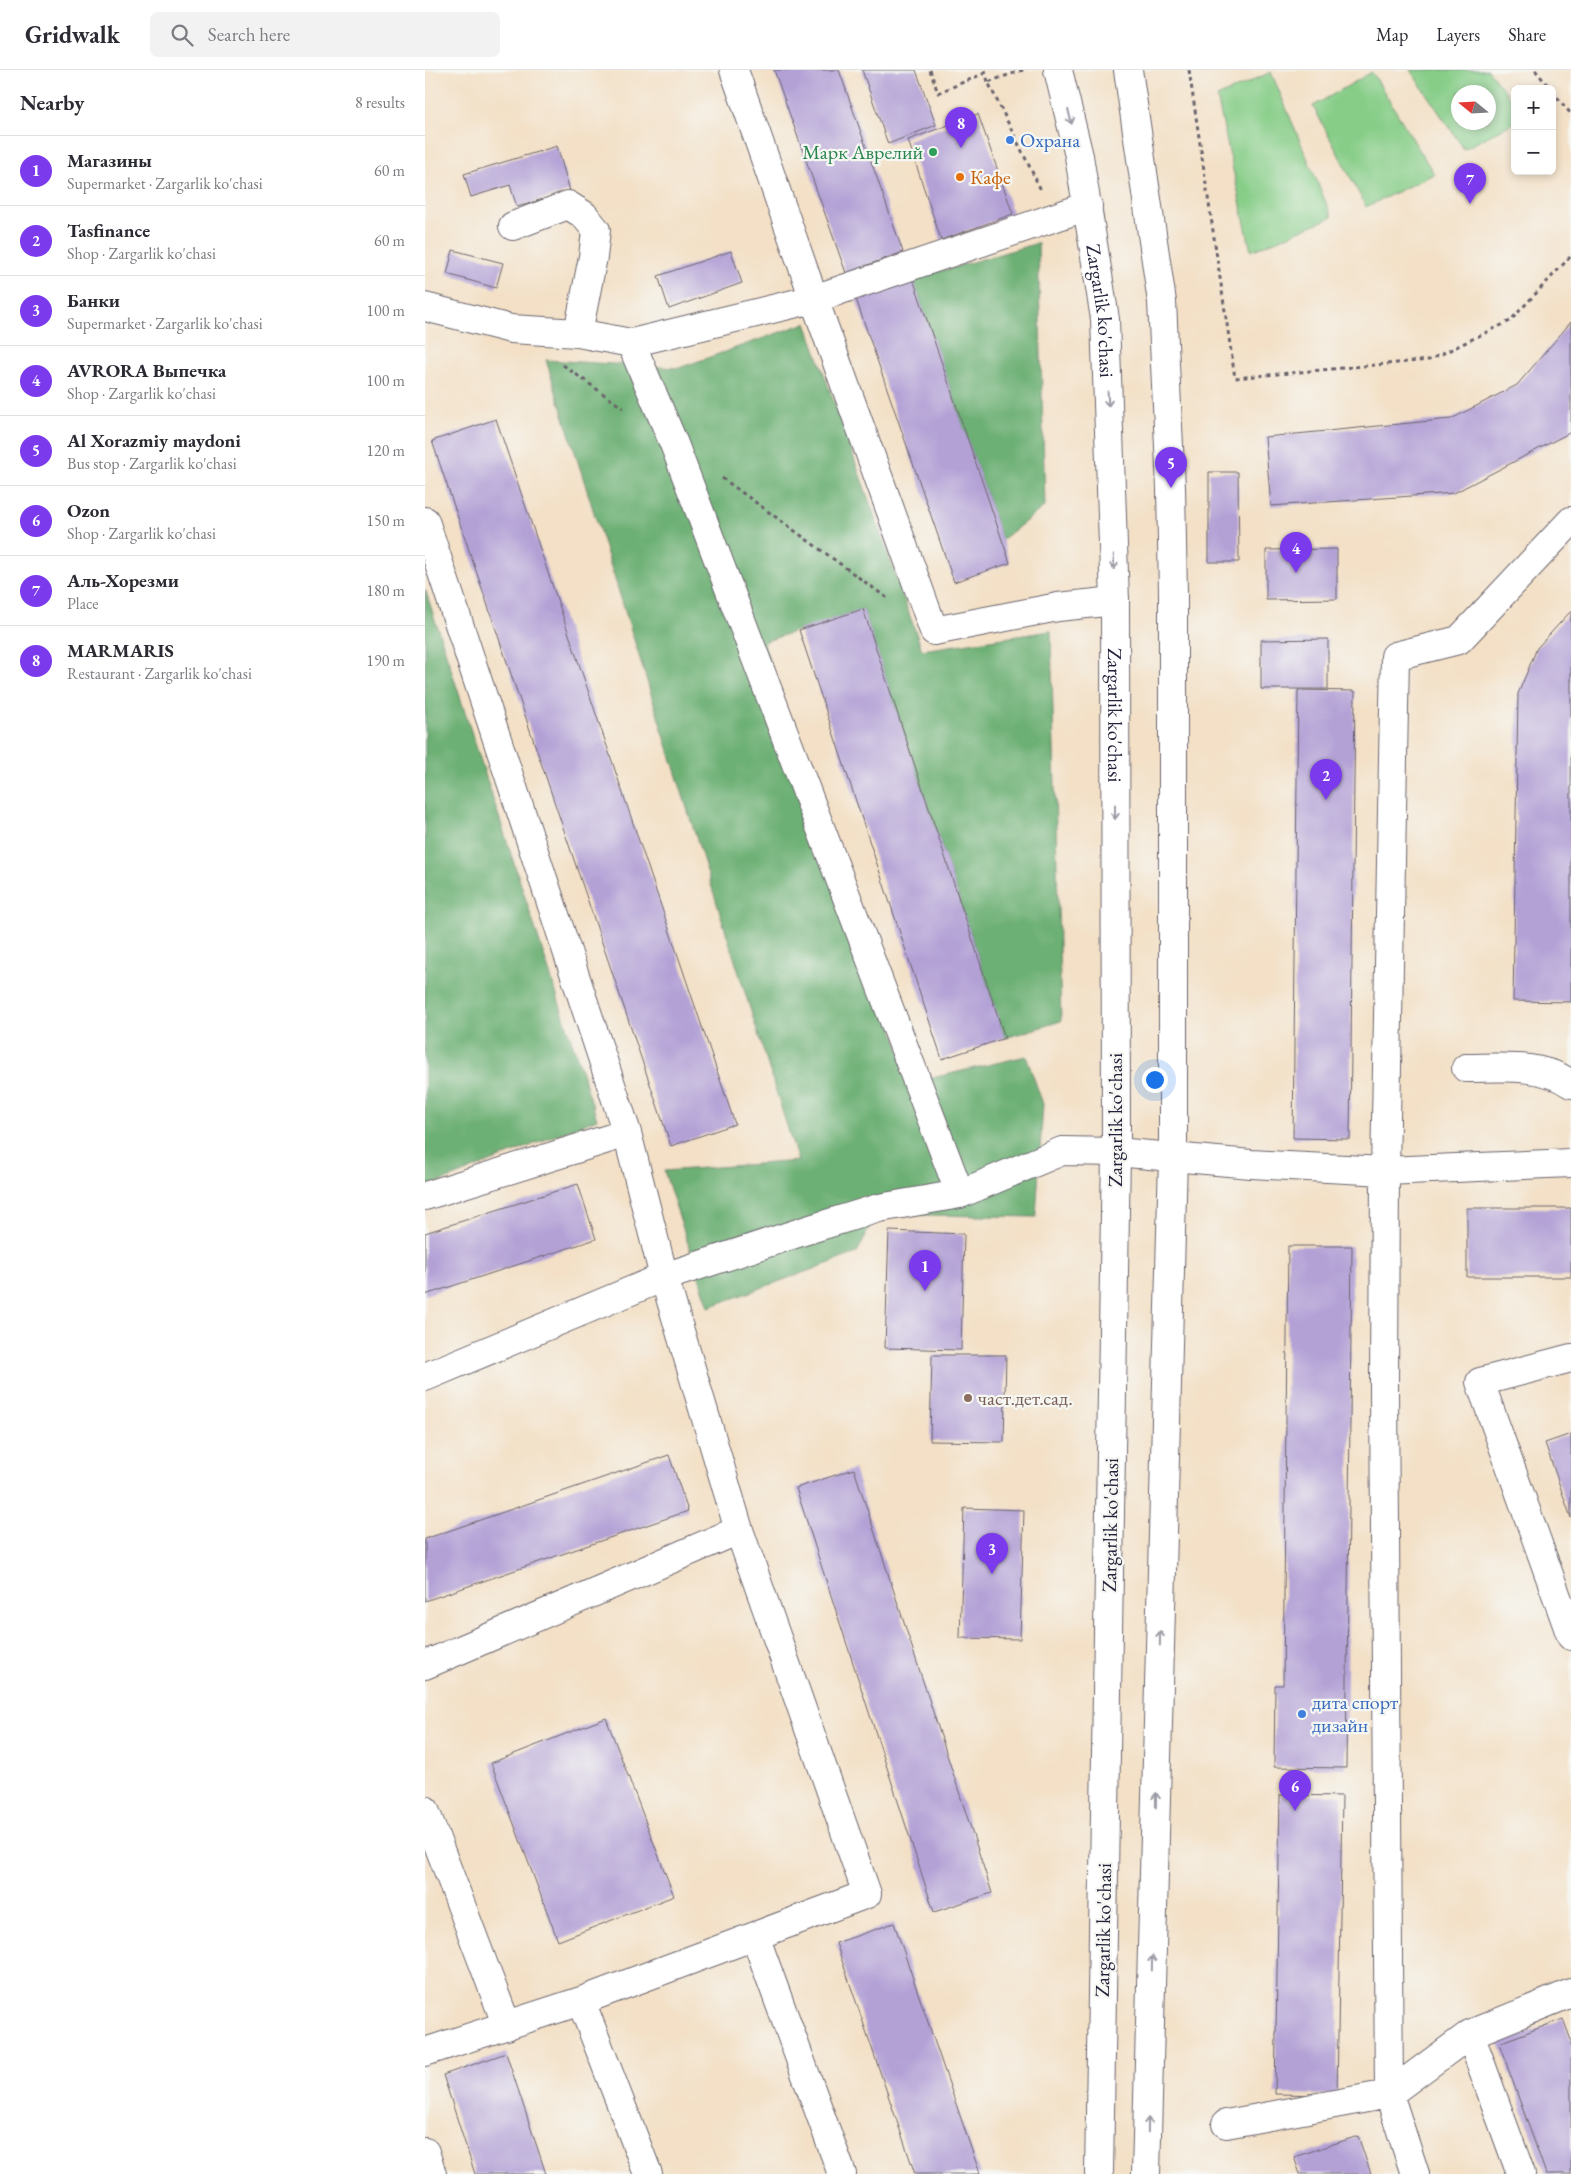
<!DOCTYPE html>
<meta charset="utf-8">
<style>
body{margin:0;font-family:"EB Garamond",serif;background:#f2f2f3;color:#2b2b33}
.controls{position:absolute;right:15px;top:15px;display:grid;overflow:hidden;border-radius:8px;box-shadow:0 2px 8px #0003}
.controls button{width:45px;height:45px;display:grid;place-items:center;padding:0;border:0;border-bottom:1px solid #e1e1e2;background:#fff;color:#2b2b33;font:25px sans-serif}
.compass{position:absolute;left:1026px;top:15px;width:45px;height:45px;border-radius:50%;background:#fff;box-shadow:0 2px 8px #0003;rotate:288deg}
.you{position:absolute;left:729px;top:1009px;width:18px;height:18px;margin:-12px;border:4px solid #fff;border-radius:50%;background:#1a73e8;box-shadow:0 0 0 8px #1a73e833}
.badge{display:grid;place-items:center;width:32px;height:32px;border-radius:50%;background:#7c3aed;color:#fff;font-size:16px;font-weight:700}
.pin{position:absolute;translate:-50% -41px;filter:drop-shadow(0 1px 2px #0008)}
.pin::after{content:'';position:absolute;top:26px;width:18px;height:15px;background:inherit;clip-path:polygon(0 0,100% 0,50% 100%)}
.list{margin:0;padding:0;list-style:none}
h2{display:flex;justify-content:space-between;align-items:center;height:65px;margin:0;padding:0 20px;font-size:21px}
h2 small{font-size:16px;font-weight:400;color:#7c7c81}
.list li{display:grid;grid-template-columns:32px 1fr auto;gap:15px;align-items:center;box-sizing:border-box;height:70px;padding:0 20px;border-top:1px solid #e1e1e2}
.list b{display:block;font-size:19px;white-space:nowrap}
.list p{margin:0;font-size:16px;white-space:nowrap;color:#7c7c81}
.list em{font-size:16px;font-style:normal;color:#7c7c81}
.icon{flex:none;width:28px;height:28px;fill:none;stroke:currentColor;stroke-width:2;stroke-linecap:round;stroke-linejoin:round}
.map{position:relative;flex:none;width:1146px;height:2104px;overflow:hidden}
header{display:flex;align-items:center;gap:30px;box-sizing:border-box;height:70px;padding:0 25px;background:#fff;border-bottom:1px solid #e1e1e2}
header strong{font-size:24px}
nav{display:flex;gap:28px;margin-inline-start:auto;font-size:18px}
.search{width:350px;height:45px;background:#f2f2f3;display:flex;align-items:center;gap:12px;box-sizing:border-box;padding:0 18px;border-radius:8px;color:#7c7c81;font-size:19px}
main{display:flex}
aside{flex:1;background:#fff}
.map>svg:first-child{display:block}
.green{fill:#87cd88;stroke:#547862;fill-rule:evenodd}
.forest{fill:#6db074;stroke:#486958}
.building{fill:#b3a1d6}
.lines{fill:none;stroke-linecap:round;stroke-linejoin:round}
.minor-casing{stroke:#6b646c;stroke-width:30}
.major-casing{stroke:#6b646c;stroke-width:30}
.path{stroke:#6b646c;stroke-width:3;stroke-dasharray:4 4;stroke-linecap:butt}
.minor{stroke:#fff;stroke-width:28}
.major{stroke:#fff;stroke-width:28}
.oneway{stroke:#9c9ca7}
.shop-dot{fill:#3f7fe0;stroke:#f6f6f2;stroke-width:2}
.leisure-dot{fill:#2e9e5b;stroke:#f6f6f2;stroke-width:2}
.food-dot{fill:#e8710a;stroke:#f6f6f2;stroke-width:2}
.education-dot{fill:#8d6e63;stroke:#f6f6f2;stroke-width:2}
.labels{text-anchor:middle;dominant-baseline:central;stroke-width:4.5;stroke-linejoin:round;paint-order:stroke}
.shop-label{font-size:20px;fill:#366cbe;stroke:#f6f6f2;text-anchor:start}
.leisure-label{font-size:20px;fill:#27864d;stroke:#f6f6f2;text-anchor:end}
.food-label{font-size:20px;fill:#c56008;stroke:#f6f6f2;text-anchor:start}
.street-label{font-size:20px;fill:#22223b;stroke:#f6f6f2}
.education-label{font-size:20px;fill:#785e54;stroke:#f6f6f2;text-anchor:start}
</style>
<header>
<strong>Gridwalk</strong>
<div class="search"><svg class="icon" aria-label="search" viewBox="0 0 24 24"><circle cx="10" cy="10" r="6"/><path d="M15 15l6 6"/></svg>Search here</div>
<nav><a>Map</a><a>Layers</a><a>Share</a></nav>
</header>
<main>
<aside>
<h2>Nearby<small>8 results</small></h2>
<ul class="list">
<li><span class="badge">1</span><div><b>Магазины</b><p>Supermarket · Zargarlik ko'chasi</p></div><em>60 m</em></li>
<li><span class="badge">2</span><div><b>Tasfinance</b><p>Shop · Zargarlik ko'chasi</p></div><em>60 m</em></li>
<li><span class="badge">3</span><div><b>Банки</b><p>Supermarket · Zargarlik ko'chasi</p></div><em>100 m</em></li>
<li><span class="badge">4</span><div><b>AVRORA Выпечка</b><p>Shop · Zargarlik ko'chasi</p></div><em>100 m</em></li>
<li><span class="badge">5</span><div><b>Al Xorazmiy maydoni</b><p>Bus stop · Zargarlik ko'chasi</p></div><em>120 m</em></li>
<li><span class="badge">6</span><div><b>Ozon</b><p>Shop · Zargarlik ko'chasi</p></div><em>150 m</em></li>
<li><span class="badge">7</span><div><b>Аль-Хорезми</b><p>Place</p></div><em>180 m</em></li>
<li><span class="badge">8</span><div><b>MARMARIS</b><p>Restaurant · Zargarlik ko'chasi</p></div><em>190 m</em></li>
</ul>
</aside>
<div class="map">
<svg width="1146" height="2104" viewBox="0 0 1146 2104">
<rect width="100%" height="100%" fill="#f6f6f2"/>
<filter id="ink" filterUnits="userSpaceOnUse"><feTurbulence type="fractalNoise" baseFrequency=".02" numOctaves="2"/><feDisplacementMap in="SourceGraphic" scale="10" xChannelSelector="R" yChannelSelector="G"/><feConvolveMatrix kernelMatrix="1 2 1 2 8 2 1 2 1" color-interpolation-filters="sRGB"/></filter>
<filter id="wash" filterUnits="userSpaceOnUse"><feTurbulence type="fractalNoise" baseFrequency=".0096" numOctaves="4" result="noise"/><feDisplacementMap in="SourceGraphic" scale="20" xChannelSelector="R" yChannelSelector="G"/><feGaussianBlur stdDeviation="1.12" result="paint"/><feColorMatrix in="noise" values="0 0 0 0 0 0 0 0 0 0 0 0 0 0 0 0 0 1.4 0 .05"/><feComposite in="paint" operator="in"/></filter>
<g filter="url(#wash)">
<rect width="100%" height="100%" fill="#f3e0c6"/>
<path class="green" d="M985,0H1063L1090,34V52L1039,79ZM1064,22V52H1034V22Z
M846,2L907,147L826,181L792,27Z
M947,2L1009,104L941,137L888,36Z"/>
<path class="forest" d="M613,173L620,436L577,470L488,209Z
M381,253L497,580L626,561L636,951L580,968L438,539L338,572L486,1013L601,986L618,1034L611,1147L451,1144L432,1183L284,1237L239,1101L373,1091L121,290L254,298Z
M0,519L172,1049L0,1118Z"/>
<g id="blocks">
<path class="building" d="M349,0H414L478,182L421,203Z
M437,0H491L511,55L463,74Z
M553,44L588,144L516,170L483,70Z
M132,76L145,121L92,137L85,115L46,127L39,104Z
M28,180L78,193L71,218L22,204Z
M306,181L317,213L244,239L233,206Z
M488,209L585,493L529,512L431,229Z
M1146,252V362L1029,423L846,436L840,367L1026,349L1092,315Z
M71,349L310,1054L246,1076L7,371Z
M784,402H813L814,492H784Z
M912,479V529L841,530V480Z
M438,539L580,968L517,989L374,560Z
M1146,541V932L1088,931L1093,624L1112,578Z
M903,569V619H836V570Z
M873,620L930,621L925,1069L868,1068Z
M153,1114L171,1169L0,1225V1163Z
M1042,1138H1146V1207H1042Z
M464,1161L539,1164L536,1280L460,1278Z
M863,1176H927L921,1698L849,1697L850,1615H858Z
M507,1285H581L579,1372L505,1371Z
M1146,1364V1448L1120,1373Z
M244,1385L263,1441L0,1531V1469Z
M429,1399L567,1823L509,1842L371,1418Z
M539,1438L599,1440L595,1569L535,1568Z
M181,1648L249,1826L133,1871L66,1693Z
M855,1725L917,1726L912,2025L850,2024Z
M469,1853L555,2104H490L411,1873Z
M1138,1949L1146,1970V2104H1121L1074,1973Z
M81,1983L121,2104H50L18,2005Z
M933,2066L946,2104H875L869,2087Z"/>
</g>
</g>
<g filter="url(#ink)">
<use href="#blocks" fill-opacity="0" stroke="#6b646c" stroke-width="1"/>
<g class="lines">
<g class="minor-casing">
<path id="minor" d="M309,0L389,229L509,561L633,537L690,531
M88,156L143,135L159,145L171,160L168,187L153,263
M0,237L86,259L153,263L206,273L389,229L663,136
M206,273L249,374L535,1124
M0,451L202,1063L239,1207L314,1460L442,1824L330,1866L417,2104
M1041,998C1076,998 1116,993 1146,1014
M0,1126L202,1063
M1146,1288L1055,1312L1146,1566
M0,1307L239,1207L382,1160L454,1138L535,1124L637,1081L691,1082L826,1094L960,1101L1146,1093
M0,1595L314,1460
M0,1740L82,1956
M156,1931L223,2104
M0,1982L156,1931L330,1866
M801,2054L964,2024L1045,1964
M0,2082L7,2104
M990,2104L964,2024L959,1319L960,1101L970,586L1034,570L1146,451
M1096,2104L1045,1964L1146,1923"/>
</g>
<g class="major-casing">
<g id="major">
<path id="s1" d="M633,0L654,86L680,249L690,531L691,1082L674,2104"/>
<path d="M703,0L737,232L746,418L748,524V1087L721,2104"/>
</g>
</g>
<path class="path" d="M505,0L513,23L560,3
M560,0L563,12
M598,0L563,12L616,120
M764,0L810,308L1004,290L1085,251L1146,186
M1110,0L1126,19
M1127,21L1146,44
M138,295L198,338
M297,408L462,528"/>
<use href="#minor" class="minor"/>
<use href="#major" class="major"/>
</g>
<defs><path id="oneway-shaft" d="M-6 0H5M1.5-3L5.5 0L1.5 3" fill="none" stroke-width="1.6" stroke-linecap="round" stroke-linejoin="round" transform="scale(1.25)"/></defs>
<g class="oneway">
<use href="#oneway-shaft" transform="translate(645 47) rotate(76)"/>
<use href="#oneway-shaft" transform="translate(683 329) rotate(87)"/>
<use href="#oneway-shaft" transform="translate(689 492) rotate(88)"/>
<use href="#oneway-shaft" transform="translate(690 742) rotate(90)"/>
<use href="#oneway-shaft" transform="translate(735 1568) rotate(-89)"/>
<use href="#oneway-shaft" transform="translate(731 1730) rotate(-89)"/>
<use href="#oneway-shaft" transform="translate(727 1893) rotate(-89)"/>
<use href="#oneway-shaft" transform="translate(723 2055) rotate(-89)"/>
</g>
</g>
<g class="shop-dot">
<circle cx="585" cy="70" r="5"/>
<circle cx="877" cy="1644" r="5"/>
</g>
<circle class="leisure-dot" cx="508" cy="82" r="5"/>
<circle class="food-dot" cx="535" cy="107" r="5"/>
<circle class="education-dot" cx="543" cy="1328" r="5"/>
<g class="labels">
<g class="shop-label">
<text x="595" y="70">Охрана</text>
<text x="887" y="1632">дита спорт<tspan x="887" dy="23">дизайн</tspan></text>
</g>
<g class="leisure-label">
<text x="498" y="82">Марк Аврелий</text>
</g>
<g class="food-label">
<text x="545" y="107">Кафе</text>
</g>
<g class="street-label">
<text stroke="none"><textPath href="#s1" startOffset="245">Zargarlik ko'chasi</textPath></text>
<text stroke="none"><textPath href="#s1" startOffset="650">Zargarlik ko'chasi</textPath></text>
<text transform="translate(690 1050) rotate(-90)">Zargarlik ko'chasi</text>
<text transform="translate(685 1455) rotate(-89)">Zargarlik ko'chasi</text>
<text transform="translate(678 1860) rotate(-89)">Zargarlik ko'chasi</text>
</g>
<g class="education-label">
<text x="553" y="1328">част.дет.сад.</text>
</g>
</g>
</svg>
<div class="controls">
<button>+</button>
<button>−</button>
</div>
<svg class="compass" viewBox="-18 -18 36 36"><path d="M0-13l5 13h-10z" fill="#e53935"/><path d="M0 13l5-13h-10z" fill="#7c7c81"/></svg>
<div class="you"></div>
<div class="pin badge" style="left:500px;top:1221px">1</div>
<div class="pin badge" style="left:901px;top:730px">2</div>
<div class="pin badge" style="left:567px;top:1504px">3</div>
<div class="pin badge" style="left:871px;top:503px">4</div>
<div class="pin badge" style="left:746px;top:418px">5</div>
<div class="pin badge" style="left:870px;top:1741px">6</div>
<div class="pin badge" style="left:1045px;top:134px">7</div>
<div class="pin badge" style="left:536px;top:78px">8</div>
</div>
</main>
